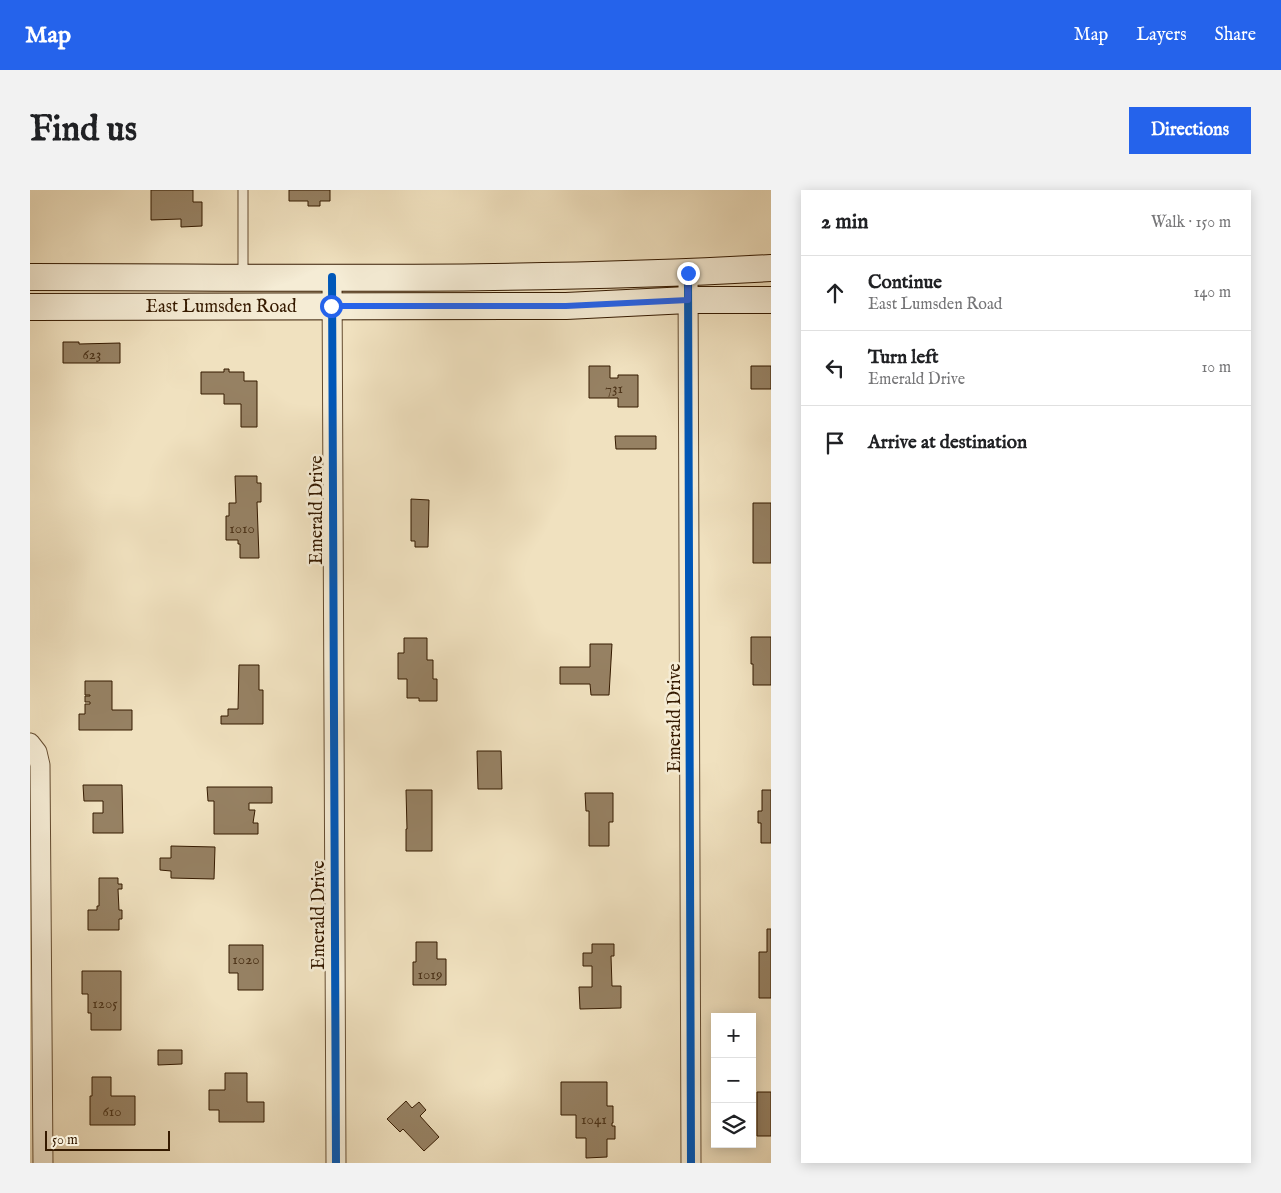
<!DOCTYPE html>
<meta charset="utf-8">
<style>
body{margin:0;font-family:"IM FELL English",serif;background:#f2f2f2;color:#202124}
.controls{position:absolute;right:15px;bottom:15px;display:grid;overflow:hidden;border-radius:0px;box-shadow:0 2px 12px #0003}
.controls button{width:45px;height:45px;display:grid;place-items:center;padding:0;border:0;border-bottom:1px solid #e0e0e0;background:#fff;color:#202124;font:25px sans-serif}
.scale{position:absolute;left:15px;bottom:12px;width:125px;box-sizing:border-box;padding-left:5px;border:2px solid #351a00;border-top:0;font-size:14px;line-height:18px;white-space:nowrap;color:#351a00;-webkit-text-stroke:4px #f5ecd5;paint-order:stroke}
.stop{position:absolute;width:15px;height:15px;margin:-11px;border:4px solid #2563eb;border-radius:50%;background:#fff}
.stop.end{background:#2563eb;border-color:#fff;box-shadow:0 1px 5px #0008}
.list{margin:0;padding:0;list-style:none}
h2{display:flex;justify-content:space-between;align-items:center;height:65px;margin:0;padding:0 20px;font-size:21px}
h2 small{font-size:16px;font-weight:400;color:#757577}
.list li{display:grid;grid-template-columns:32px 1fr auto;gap:15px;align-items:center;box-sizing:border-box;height:75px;padding:0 20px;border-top:1px solid #e0e0e0}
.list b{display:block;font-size:19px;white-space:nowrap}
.list p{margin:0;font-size:16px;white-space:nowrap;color:#757577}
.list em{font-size:16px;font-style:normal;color:#757577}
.icon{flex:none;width:28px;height:28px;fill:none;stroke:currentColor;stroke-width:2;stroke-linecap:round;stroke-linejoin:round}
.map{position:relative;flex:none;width:741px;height:973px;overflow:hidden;border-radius:0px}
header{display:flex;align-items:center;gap:30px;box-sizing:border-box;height:70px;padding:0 25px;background:#2563eb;color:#fff}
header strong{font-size:24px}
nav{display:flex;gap:28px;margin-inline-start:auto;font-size:18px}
.intro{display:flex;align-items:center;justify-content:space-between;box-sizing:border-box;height:120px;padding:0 30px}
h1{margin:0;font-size:35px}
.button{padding:12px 22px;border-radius:0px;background:#2563eb;color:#fff;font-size:18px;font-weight:700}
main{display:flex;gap:30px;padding:0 30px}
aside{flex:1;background:#fff;border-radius:0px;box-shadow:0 2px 12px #0003}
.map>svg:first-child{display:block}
.building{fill:#968163;stroke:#351a00}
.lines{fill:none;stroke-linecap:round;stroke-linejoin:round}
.lane-casing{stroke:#644c30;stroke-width:11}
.street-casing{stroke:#644c30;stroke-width:21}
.secondary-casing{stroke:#351a00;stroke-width:28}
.lane{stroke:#f5ecd5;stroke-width:9}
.street{stroke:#f5ecd5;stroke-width:19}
.secondary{stroke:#f5ecd5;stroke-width:26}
.cycleway-casing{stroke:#f5ecd5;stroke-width:11}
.cycleway{stroke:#0057b8;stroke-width:8}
.route{stroke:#2563eb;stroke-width:6}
.labels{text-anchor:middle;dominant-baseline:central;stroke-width:5;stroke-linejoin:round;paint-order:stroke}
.number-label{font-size:15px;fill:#4d3419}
.street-label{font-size:18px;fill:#351a00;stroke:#f5ecd5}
</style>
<header>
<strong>Map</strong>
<nav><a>Map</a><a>Layers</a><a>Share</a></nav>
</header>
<div class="intro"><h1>Find us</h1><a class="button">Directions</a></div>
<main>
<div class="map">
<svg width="741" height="973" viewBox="0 0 741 973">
<rect width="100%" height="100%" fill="#f0e1bf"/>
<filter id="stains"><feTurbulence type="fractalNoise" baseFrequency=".004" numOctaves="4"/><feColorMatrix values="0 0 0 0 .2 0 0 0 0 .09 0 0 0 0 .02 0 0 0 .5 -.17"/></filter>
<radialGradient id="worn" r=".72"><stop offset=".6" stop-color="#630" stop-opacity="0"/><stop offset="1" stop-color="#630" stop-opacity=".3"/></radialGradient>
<path class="building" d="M121,0H163V12H172V36L151,37V29L121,30Z
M259,0H300V11H290V16H278V11H259Z
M33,152H49V154L90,153V173H33Z
M559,176H580V188H588V185H608V217H588V208H559Z
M721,176H741V199H721Z
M194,179H199V182H214V191H227V237H211V214H194V204H171V182H194Z
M585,246H626V259H586Z
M205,286H227V293H231V312H227L229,368H210V354H208V350H196V326H199V313H206Z
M381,309L399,310L398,357H385V351H381Z
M723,313H741V373H723Z
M721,447H741V495H723V474H721Z
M374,448H397V470H403V489H407V511H389V508H377V489H368V463H374Z
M560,454H582L579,505H561L560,494H530V477H560Z
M209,475H229V500H233V534H191V526H198V519H208Z
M55,491H82V520H102V540H49V524H55V514H60V512H55V506H60V505H55Z
M447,561H471L472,599H448Z
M53,595H92L93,643H63V623H73V611H54Z
M177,597H242V613H219V620H225L223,633H228V644H184V611H178Z
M376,600H402V661H376V639H377Z
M732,600H741V653H731V633H728V621H732Z
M555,603H583V632H579V656H559V621H556Z
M141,656L185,657L184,689L141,688V681L130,680V668H141Z
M69,688H88V694H92V699H88L89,720H92V729H89V740H58V720H67V716H69Z
M737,739H741V808H729V762H737Z
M386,752H407V769H416V795H383V772H386Z
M562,754H584V766H581L582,796H591V818L550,819L549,797H562V776H553V763H562Z
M199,755H233V800H208V783H199Z
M52,781H91V840H61V823H58V804H52Z
M128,860H152V874L128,875Z
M195,883H217V912H234V932H189V920H179V900H195Z
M62,887H81V906H105V935H60V906H62Z
M531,892H577V916H583V933H582V936H585V949H577V967L556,968V948H546V925H531Z
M727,902H741V946H727Z
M376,911L382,918L389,912L396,920L390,926L409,947L394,961L373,939L370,942L357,929Z"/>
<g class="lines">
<g class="lane-casing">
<path id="lane" d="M213,87V0"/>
</g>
<g class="street-casing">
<path id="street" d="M658,83L661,973
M302,87L306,973
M0,553L7,562L10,575L13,973"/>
</g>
<g class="secondary-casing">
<path id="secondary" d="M0,87C247,87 494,92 741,78
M0,117L536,116L658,110H741"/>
</g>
<use href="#lane" class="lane"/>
<use href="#street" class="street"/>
<use href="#secondary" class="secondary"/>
<g class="cycleway-casing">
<path id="cycleway" d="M658,83L661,973
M302,87L306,973"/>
</g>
<use href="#cycleway" class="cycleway"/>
</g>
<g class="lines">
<path class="route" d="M301,116H536L658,110V83"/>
</g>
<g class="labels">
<g class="number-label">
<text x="62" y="164">623</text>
<text x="584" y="198">731</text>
<text x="212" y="338">1010</text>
<text x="216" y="769">1020</text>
<text x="400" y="784">1019</text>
<text x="75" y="813">1205</text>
<text x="82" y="921">610</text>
<text x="564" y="929">1041</text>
</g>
<g class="street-label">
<text x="191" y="117">East Lumsden Road</text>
<text transform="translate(287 320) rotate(-90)">Emerald Drive</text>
<text transform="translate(645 528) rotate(-90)">Emerald Drive</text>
<text transform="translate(289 725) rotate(-90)">Emerald Drive</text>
</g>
</g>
<rect width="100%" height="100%" filter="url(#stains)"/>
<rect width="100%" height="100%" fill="url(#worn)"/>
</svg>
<div class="controls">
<button>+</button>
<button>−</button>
<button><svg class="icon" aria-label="layers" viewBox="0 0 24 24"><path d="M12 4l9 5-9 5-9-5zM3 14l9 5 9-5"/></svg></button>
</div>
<div class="scale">50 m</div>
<div class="stop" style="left:301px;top:116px"></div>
<div class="stop end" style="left:658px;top:83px"></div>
</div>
<aside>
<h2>2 min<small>Walk · 150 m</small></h2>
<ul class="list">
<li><svg class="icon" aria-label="ahead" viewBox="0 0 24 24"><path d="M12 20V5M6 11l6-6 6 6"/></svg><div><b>Continue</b><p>East Lumsden Road</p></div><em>140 m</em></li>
<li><svg class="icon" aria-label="left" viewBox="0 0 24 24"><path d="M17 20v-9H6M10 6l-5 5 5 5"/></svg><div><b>Turn left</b><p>Emerald Drive</p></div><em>10 m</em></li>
<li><svg class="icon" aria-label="arrive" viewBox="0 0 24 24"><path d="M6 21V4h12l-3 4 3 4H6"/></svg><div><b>Arrive at destination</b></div></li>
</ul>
</aside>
</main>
